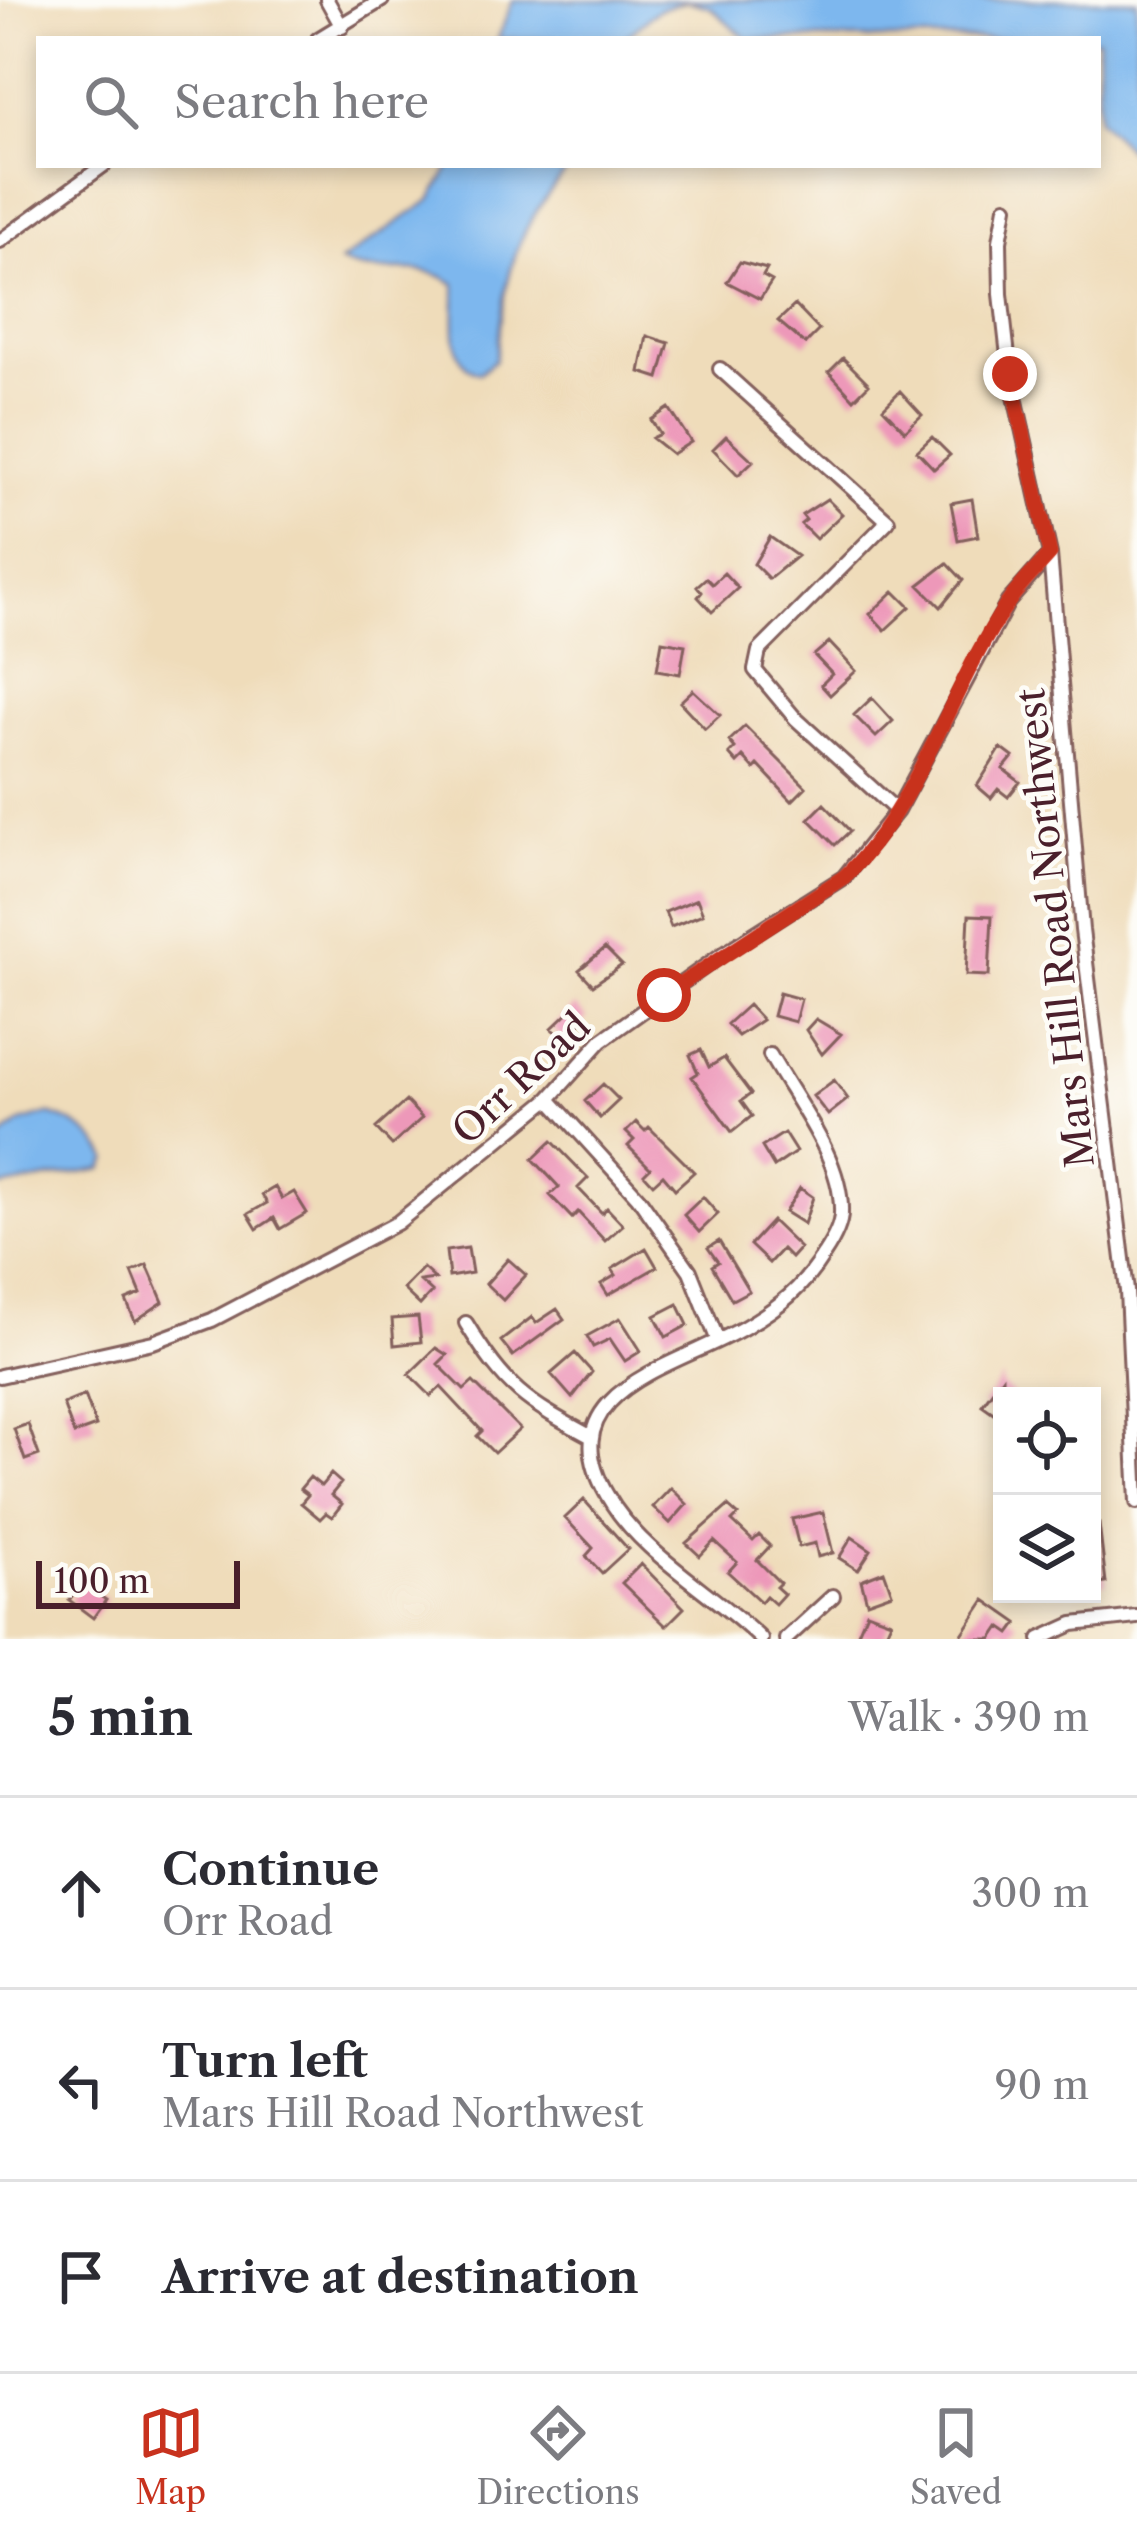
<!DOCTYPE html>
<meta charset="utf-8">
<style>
body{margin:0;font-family:"Libre Caslon Text",serif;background:#f2f2f3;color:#2b2b33}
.controls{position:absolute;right:36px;bottom:36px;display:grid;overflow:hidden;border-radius:0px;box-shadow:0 6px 18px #0003}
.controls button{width:108px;height:108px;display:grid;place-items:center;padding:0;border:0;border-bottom:3px solid #e1e1e2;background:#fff;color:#2b2b33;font:60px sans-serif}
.scale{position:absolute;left:36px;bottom:30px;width:204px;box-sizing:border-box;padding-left:12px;border:6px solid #4a1f2b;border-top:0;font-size:33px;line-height:42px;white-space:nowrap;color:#4a1f2b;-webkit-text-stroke:9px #fdfcf7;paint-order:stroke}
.stop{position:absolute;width:36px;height:36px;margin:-27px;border:9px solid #c8321e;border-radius:50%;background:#fff}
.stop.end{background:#c8321e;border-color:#fff;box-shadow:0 3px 12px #0008}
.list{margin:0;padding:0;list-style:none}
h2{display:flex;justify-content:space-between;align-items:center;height:156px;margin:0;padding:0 48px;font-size:51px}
h2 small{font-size:39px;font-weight:400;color:#7c7c81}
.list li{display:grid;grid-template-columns:78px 1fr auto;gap:36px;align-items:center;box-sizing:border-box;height:192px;padding:0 48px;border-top:3px solid #e1e1e2}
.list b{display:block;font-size:45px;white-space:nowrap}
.list p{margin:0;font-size:39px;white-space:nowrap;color:#7c7c81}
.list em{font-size:39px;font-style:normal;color:#7c7c81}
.icon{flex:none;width:66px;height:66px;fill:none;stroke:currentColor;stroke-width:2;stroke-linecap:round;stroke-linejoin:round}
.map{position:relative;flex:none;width:1137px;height:1639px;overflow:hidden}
.search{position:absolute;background:#fff;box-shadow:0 6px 18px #0003;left:36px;right:36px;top:36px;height:132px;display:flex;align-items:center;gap:30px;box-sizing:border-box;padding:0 42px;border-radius:0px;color:#7c7c81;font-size:45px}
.sheet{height:732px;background:#fff}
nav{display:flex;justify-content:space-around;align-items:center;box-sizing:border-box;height:168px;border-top:3px solid #e1e1e2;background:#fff;font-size:33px;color:#7c7c81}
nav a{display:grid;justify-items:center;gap:6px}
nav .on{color:#c8321e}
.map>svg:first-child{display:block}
.water{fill:#7db7ee;stroke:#646b8c;stroke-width:3}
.building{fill:#ed98b9}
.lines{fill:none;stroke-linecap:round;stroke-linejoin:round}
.street-casing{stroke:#84615d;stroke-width:18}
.street{stroke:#fff;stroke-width:12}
.route{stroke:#c8321e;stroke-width:15}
.labels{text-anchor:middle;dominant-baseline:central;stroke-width:9;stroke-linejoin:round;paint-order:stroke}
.street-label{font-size:39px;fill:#4a1f2b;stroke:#fdfcf7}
</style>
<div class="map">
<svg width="1137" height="1639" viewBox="0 0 1137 1639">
<rect width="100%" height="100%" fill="#fdfcf7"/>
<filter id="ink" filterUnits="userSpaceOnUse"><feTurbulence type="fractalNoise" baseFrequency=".00833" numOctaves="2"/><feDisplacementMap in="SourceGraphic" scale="24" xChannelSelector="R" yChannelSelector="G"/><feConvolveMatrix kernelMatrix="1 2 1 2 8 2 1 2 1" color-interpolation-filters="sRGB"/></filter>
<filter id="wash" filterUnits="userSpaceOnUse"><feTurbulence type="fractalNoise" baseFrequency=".004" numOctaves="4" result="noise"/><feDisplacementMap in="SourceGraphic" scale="48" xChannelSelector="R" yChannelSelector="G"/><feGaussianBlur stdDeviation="2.7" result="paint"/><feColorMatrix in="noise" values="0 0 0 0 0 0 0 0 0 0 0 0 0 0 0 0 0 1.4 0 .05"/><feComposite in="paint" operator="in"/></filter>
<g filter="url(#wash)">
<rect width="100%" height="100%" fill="#efdcba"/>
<path class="water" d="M513,0H1137V158L1098,119V39H747L710,7L688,1L659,9L623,39H498Z
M451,165H572C510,234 508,272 495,360L479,373C445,363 457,312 455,284C418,257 379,281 340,262L431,200Z
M48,1114C73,1120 96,1135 108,1159L103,1169L0,1187V1139L21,1122Z"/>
<g id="blocks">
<path class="building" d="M740,262L767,269L763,276L772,281L760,299L727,282Z
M795,305L819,330L805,344L778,321Z
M647,336L669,343L659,378L640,372Z
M843,358L869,384L854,399L829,372Z
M900,391L922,415L905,431L883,408Z
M669,408L691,442L672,454L652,438L660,434L651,420Z
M726,436L753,461L738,475L713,449Z
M932,437L950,455L934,469L917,451Z
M827,499L842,514L816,539L801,524L806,520L802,515Z
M972,499L978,536L958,540L951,503Z
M770,537L797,556L769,579L754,564Z
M947,563L963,580L941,607L919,585Z
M724,573L738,588L712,612L698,597L702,592L697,586L706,578L712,584Z
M894,591L910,607L885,630L870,614Z
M662,641L685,645L680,674L657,670Z
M829,642L856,671L830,695L821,685L832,674L814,655Z
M693,690L720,715L705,729L680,702Z
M872,698L893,721L876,737L854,715Z
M745,726L806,787L792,801L758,765L754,769L743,757L737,763L729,754L735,748L729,741Z
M1001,748L1013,757L1003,769L1020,782L1008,797L998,789L991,798L977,786Z
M824,804L850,831L835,845L809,819Z
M697,899L703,914L671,927L665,912Z
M969,915L992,916L989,976L966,975Z
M605,948L622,965L593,985L579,970Z
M779,993L801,999L795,1022L773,1016Z
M748,1005L762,1020L738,1036L727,1024Z
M575,1006L587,1018L564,1040L552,1028Z
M816,1019L841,1034L822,1054L806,1030Z
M701,1050L709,1067L724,1058L751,1094L741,1101L752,1116L732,1132L692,1077L698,1073L690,1055Z
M834,1080L848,1099L828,1115L813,1096Z
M603,1084L619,1100L600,1118L585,1101Z
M406,1101L422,1118L392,1145L376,1128Z
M636,1122L645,1131L649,1127L694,1172L675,1189L663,1175L653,1184L644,1174L650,1168L628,1146L634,1140L626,1132Z
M784,1133L796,1152L774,1167L762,1147Z
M552,1141L588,1178L578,1188L602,1213L607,1208L623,1225L605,1241L578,1212L572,1218L550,1195L559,1187L533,1159Z
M275,1187L282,1199L294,1192L307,1213L280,1229L274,1218L257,1229L248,1214L267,1203L262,1195Z
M800,1188L813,1197L804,1224L785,1212Z
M703,1197L718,1214L699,1232L684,1215Z
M772,1221L800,1248L791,1258L782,1249L769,1263L750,1245Z
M719,1241L749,1291L732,1300L712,1266L718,1262L708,1248Z
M468,1248L472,1273L449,1277L446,1251Z
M646,1248L657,1267L608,1295L601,1284L616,1275L612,1269Z
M508,1259L526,1275L503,1300L486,1284Z
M147,1265L163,1302L135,1321L126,1300L141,1294L132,1272Z
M423,1268L435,1279L420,1281L432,1292L420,1305L403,1289Z
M678,1304L688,1325L666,1337L655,1316Z
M557,1309L564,1319L513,1356L501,1341L532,1317L536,1323Z
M418,1317L421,1342L394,1345L392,1319Z
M620,1318L641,1351L625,1361L610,1339L593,1347L587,1336Z
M436,1348L447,1355L438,1364L464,1390L473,1382L520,1429L494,1453L477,1436L482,1431L441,1387L431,1396L409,1374Z
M575,1353L592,1372L572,1398L551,1374Z
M1002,1378V1386L1015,1396H1002V1419L982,1405Z
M85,1395L96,1426L74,1434L63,1404Z
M28,1424L39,1455L25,1460L14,1429Z
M331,1474L341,1483L331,1495L342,1504L332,1517L326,1513L320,1519L301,1503L308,1495L300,1489L310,1477L321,1486Z
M671,1488L687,1504L670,1523L653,1507Z
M584,1500L628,1549L602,1573L586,1556L593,1548L565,1518Z
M728,1506L738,1515L732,1521L753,1541L759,1535L770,1546L757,1560L780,1583L776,1587L784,1594L775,1604L766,1596L761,1602L728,1572L737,1562L714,1541L700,1556L686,1543Z
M823,1512L833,1553L818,1557L815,1543L799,1547L792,1519Z
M1099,1524L1106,1583L1092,1585V1525Z
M852,1537L871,1550L858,1570L839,1558Z
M641,1564L684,1608L666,1626L622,1583Z
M884,1571L892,1593L867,1602L861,1580Z
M82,1583L106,1600L93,1618L69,1600Z
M985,1600L1018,1623L1010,1634L1000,1627L992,1639H959Z
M867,1612L891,1621L883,1639L857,1635Z"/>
</g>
</g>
<g filter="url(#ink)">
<use href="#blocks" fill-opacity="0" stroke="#84615d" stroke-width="3"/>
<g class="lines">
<g class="street-casing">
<path id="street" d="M327,0L342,27
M318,39L382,0
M1006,207L1000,241L1001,294L1010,374L1050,554L1082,930L1127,1291L1137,1502
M0,241L104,165
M720,369L888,521L759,651L755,670L795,718L897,811
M549,1099L638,1197L690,1271L718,1341
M466,1323C506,1389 525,1401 592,1437
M0,1376L153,1342L212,1320L397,1223L549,1099L602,1040L724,953L844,877L897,811L1008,602L1050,554
M761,1639C713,1592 640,1554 607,1495C546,1390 679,1366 745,1327C779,1307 803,1288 824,1254C832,1242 841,1227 841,1213C843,1159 795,1100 770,1055
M786,1639L833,1596
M1040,1639L1073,1624L1137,1617"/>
</g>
<use href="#street" class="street"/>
</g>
</g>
<g class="lines" filter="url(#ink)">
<path class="route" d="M664,995L844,877C921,803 948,691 1007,604C1019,586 1036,570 1050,554L1010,374"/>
</g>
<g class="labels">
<g class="street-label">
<text transform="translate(1055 928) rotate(-96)">Mars Hill Road Northwest</text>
<text transform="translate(521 1078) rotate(-43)">Orr Road</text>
</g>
</g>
</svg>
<div class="controls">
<button><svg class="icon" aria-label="locate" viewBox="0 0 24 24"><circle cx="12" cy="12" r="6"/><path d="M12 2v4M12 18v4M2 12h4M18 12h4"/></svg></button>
<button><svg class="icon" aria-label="layers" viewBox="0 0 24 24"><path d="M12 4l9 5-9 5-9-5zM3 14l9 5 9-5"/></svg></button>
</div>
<div class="scale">100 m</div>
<div class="stop" style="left:664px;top:995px"></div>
<div class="stop end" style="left:1010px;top:374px"></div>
<div class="search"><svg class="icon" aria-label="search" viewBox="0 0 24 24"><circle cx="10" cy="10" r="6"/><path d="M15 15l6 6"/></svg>Search here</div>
</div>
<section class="sheet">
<h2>5 min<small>Walk · 390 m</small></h2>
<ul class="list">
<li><svg class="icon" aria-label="ahead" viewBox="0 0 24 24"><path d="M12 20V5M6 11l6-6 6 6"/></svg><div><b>Continue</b><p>Orr Road</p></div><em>300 m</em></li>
<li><svg class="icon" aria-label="left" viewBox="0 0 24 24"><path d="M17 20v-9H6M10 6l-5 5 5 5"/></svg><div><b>Turn left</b><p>Mars Hill Road Northwest</p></div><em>90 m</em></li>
<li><svg class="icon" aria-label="arrive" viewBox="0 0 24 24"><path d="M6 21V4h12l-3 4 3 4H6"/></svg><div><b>Arrive at destination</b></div></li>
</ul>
</section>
<nav>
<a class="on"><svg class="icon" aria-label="map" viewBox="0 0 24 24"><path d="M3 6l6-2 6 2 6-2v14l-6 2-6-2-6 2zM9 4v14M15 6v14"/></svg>Map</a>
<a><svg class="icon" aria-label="directions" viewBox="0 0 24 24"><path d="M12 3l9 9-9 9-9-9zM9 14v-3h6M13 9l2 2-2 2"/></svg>Directions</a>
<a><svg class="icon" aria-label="saved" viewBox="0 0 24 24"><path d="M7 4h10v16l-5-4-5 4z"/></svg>Saved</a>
</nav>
